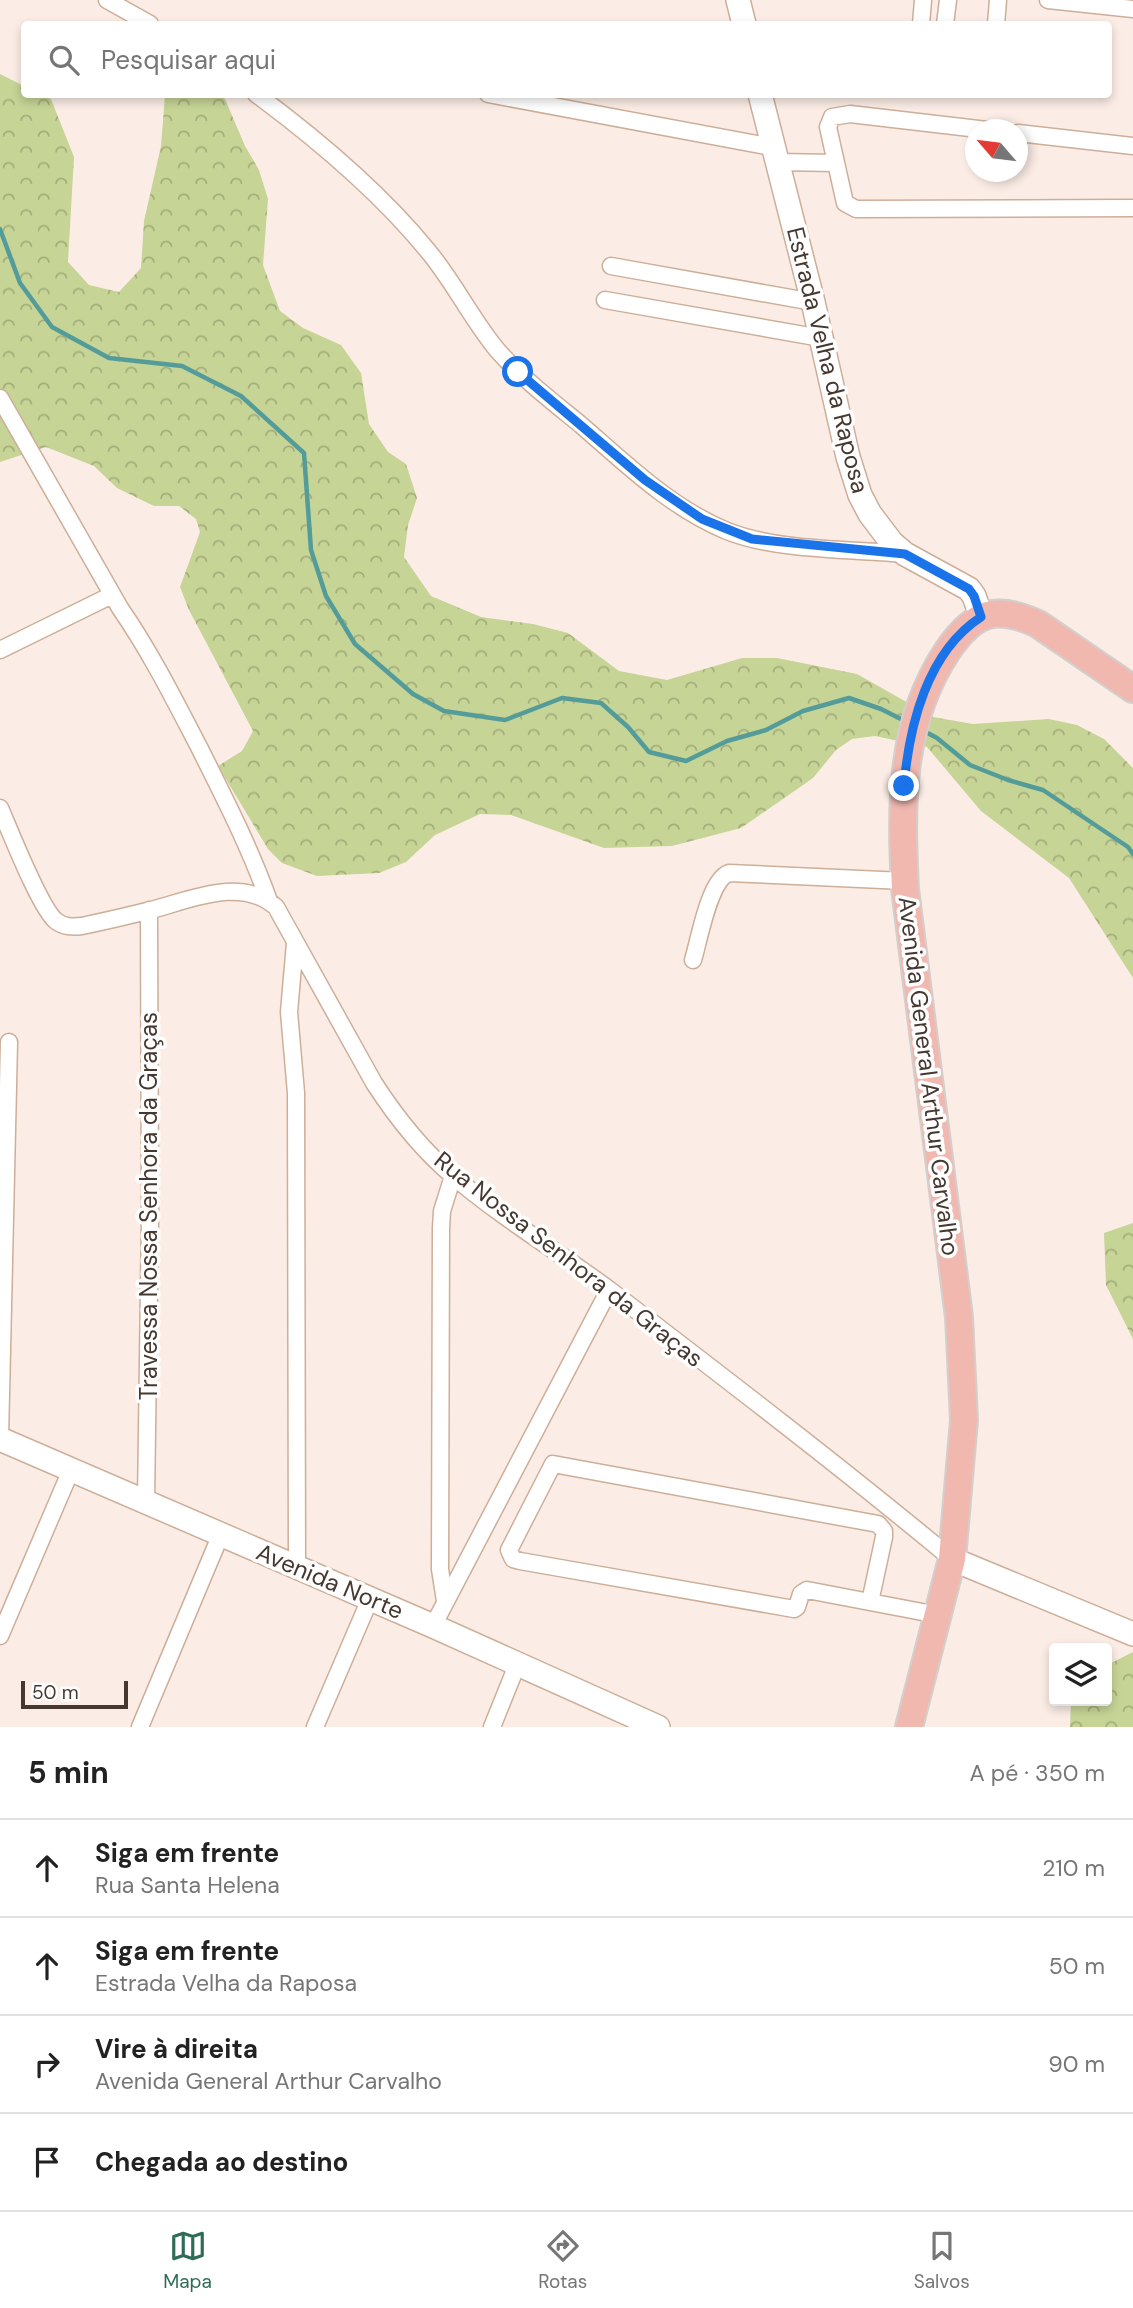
<!DOCTYPE html>
<html lang="pt">
<meta charset="utf-8">
<style>
body{margin:0;font-family:"DM Sans",sans-serif;background:#f2f2f2;color:#222}
.controls{position:absolute;right:21px;bottom:21px;display:grid;overflow:hidden;border-radius:7px;box-shadow:0 4px 10px #0003}
.controls button{width:63px;height:63px;display:grid;place-items:center;padding:0;border:0;border-bottom:2px solid #e0e0e0;background:#fff;color:#222;font:35px sans-serif}
.compass{position:absolute;left:965px;top:119px;width:63px;height:63px;border-radius:50%;background:#fff;box-shadow:0 4px 10px #0003;rotate:298deg}
.scale{position:absolute;left:21px;bottom:18px;width:107px;box-sizing:border-box;padding-left:7px;border:4px solid #453830;border-top:0;font-size:19px;line-height:24px;white-space:nowrap;color:#453830;-webkit-text-stroke:5px #fefefe;paint-order:stroke}
.stop{position:absolute;width:21px;height:21px;margin:-16px;border:5px solid #1a73e8;border-radius:50%;background:#fff}
.stop.end{background:#1a73e8;border-color:#fff;box-shadow:0 2px 7px #0008}
.list{margin:0;padding:0;list-style:none}
h2{display:flex;justify-content:space-between;align-items:center;height:91px;margin:0;padding:0 28px;font-size:30px}
h2 small{font-size:23px;font-weight:400;color:#767676}
.list li{display:grid;grid-template-columns:46px 1fr auto;gap:21px;align-items:center;box-sizing:border-box;height:98px;padding:0 28px;border-top:2px solid #e0e0e0}
.list b{display:block;font-size:26px;white-space:nowrap}
.list p{margin:0;font-size:23px;white-space:nowrap;color:#767676}
.list em{font-size:23px;font-style:normal;color:#767676}
.icon{flex:none;width:38px;height:38px;fill:none;stroke:currentColor;stroke-width:2;stroke-linecap:round;stroke-linejoin:round}
.map{position:relative;flex:none;width:1133px;height:1727px;overflow:hidden}
.search{position:absolute;background:#fff;box-shadow:0 4px 10px #0003;left:21px;right:21px;top:21px;height:77px;display:flex;align-items:center;gap:18px;box-sizing:border-box;padding:0 24px;border-radius:7px;color:#767676;font-size:26px}
.sheet{height:483px;background:#fff}
nav{display:flex;justify-content:space-around;align-items:center;box-sizing:border-box;height:98px;border-top:2px solid #e0e0e0;background:#fff;font-size:19px;color:#767676}
nav a{display:grid;justify-items:center;gap:4px}
nav .on{color:#2f6c57}
.map>svg:first-child{display:block}
.forest{fill:url(#forest-crowns)}
.lines{fill:none;stroke-linecap:round;stroke-linejoin:round}
.stream{stroke:#539c9a;stroke-width:4.5}
.street-casing{stroke:#cdae99;stroke-width:19}
.secondary-casing{stroke:#cdae99;stroke-width:26}
.primary-casing{stroke:#d2cfcd;stroke-width:30}
.street{stroke:#fff;stroke-width:16}
.secondary{stroke:#fff;stroke-width:23}
.primary{stroke:#f1b8b0;stroke-width:26}
.route{stroke:#1a73e8;stroke-width:9}
.labels{text-anchor:middle;dominant-baseline:central;stroke-width:7;stroke-linejoin:round;paint-order:stroke}
.street-label{font-size:24px;fill:#453830;stroke:#fefefe}
</style>
<div class="map">
<svg width="1133" height="1727" viewBox="0 0 1133 1727">
<defs>
<pattern id="forest-crowns" width="20" height="18" patternUnits="userSpaceOnUse" patternTransform="scale(1.75)"><rect width="20" height="18" fill="#c6d496"/><path d="M2 6a3 3 0 1 1 6 0M12 15a3 3 0 1 1 6 0" fill="none" stroke="#a3ad7b"/></pattern>
</defs>
<rect width="100%" height="100%" fill="#fbede5"/>
<path class="forest" d="M0,74L24,86V94L42,95L51,99L74,157L68,262L89,285L119,292L141,268L144,221L161,146L165,95L218,94L225,99L245,146L259,170L268,199L263,265L280,311L303,328L341,345L361,373L369,424L388,452L406,464L417,498L408,525L404,557L431,596L481,617L533,624L568,633L619,671L667,680L742,658H777L857,674L933,717L973,724L1049,719L1077,725L1104,739L1133,768V978L1069,878L981,811L927,747L875,736L852,739L836,750L813,778L741,828L672,846L604,848L511,815L480,814L435,835L406,862L379,873L317,876L282,863L268,849L218,766L242,751L253,731L189,610L180,587L200,532L196,519L179,506H154L117,488L94,466L46,447L0,462Z
M1133,1223V1339L1106,1285L1104,1233Z
M1133,1652V1727H1070L1071,1701H1107V1665Z"/>
<g class="lines">
<path class="stream" d="M0,229L20,283L52,327L109,358L182,366L241,396L304,453L311,550L326,596L355,644L413,694L444,711L505,720L562,698L601,703L628,727L649,752L686,761L727,741L766,730L803,711L849,698L881,709L905,721
M922,730L937,738L970,765L1008,780L1043,790L1128,847L1133,854"/>
<g class="street-casing">
<path id="street" d="M107,0L150,24
M1048,0L1133,9
M921,24L923,0
M945,24L948,0
M996,24L998,0
M256,94C318,140 379,191 428,251C454,282 472,320 498,351C523,379 553,402 581,425C626,464 671,508 727,531C777,551 851,549 905,554
M488,94L772,147
M987,130L850,114L832,117L828,127L845,203L856,209L1133,208
M1018,133L1133,146
M777,162L836,163
M611,266L813,302
M605,300L821,338
M0,398L120,608C151,653 175,701 200,749C225,799 250,848 269,901
M0,650L112,595
M0,808C10,831 40,908 56,921C64,927 72,927 82,926C105,921 128,916 151,910C190,900 241,876 276,907L374,1083C396,1117 422,1150 453,1176C502,1218 559,1252 611,1291C726,1379 841,1467 952,1559
M295,943L289,1012L296,1093L297,1567
M693,960C699,941 709,880 729,873L904,881
M0,1438L9,1042
M146,1502L150,1217L149,910
M445,1601L440,1569L441,1228L442,1211L453,1176
M870,1602L884,1537V1531L878,1524L553,1464L509,1550L513,1559L520,1561L794,1609L797,1607L801,1594L807,1590L938,1615
M433,1626L609,1290
M0,1636L71,1470
M140,1727L221,1534
M315,1727L370,1599
M492,1727L517,1665"/>
</g>
<g class="secondary-casing">
<path id="secondary" d="M738,0L744,24
M760,94L813,302L848,457L860,495L870,514L892,543L905,554L969,589L974,596L981,616
M0,1439L433,1626L658,1727
M952,1559L1133,1634"/>
</g>
<g class="primary-casing">
<path id="primary" d="M909,1727L952,1559L964,1420L959,1317L905,889C901,806 899,723 948,650C974,612 996,604 1038,624L1133,689"/>
</g>
<use href="#street" class="street"/>
<use href="#secondary" class="secondary"/>
<use href="#primary" class="primary"/>
</g>
<g class="lines">
<path class="route" d="M518,372L645,480L702,519L752,539L905,554L969,589L974,596L981,617C927,652 909,726 904,786"/>
</g>
<g class="labels">
<g class="street-label">
<text transform="translate(828 360) rotate(76)">Estrada Velha da Raposa</text>
<text transform="translate(929 1076) rotate(83)">Avenida General Arthur Carvalho</text>
<text transform="translate(148 1206) rotate(-90)">Travessa Nossa Senhora da Graças</text>
<text transform="translate(569 1259) rotate(38)">Rua Nossa Senhora da Graças</text>
<text transform="translate(330 1581) rotate(23)">Avenida Norte</text>
</g>
</g>
</svg>
<div class="controls">
<button><svg class="icon" aria-label="layers" viewBox="0 0 24 24"><path d="M12 4l9 5-9 5-9-5zM3 14l9 5 9-5"/></svg></button>
</div>
<svg class="compass" viewBox="-18 -18 36 36"><path d="M0-13l5 13h-10z" fill="#e53935"/><path d="M0 13l5-13h-10z" fill="#767676"/></svg>
<div class="scale">50 m</div>
<div class="stop" style="left:518px;top:372px"></div>
<div class="stop end" style="left:904px;top:786px"></div>
<div class="search"><svg class="icon" aria-label="search" viewBox="0 0 24 24"><circle cx="10" cy="10" r="6"/><path d="M15 15l6 6"/></svg>Pesquisar aqui</div>
</div>
<section class="sheet">
<h2>5 min<small>A pé · 350 m</small></h2>
<ul class="list">
<li><svg class="icon" aria-label="ahead" viewBox="0 0 24 24"><path d="M12 20V5M6 11l6-6 6 6"/></svg><div><b>Siga em frente</b><p>Rua Santa Helena</p></div><em>210 m</em></li>
<li><svg class="icon" aria-label="ahead" viewBox="0 0 24 24"><path d="M12 20V5M6 11l6-6 6 6"/></svg><div><b>Siga em frente</b><p>Estrada Velha da Raposa</p></div><em>50 m</em></li>
<li><svg class="icon" aria-label="right" viewBox="0 0 24 24"><path d="M7 20v-9h11M14 6l5 5-5 5"/></svg><div><b>Vire à direita</b><p>Avenida General Arthur Carvalho</p></div><em>90 m</em></li>
<li><svg class="icon" aria-label="arrive" viewBox="0 0 24 24"><path d="M6 21V4h12l-3 4 3 4H6"/></svg><div><b>Chegada ao destino</b></div></li>
</ul>
</section>
<nav>
<a class="on"><svg class="icon" aria-label="map" viewBox="0 0 24 24"><path d="M3 6l6-2 6 2 6-2v14l-6 2-6-2-6 2zM9 4v14M15 6v14"/></svg>Mapa</a>
<a><svg class="icon" aria-label="directions" viewBox="0 0 24 24"><path d="M12 3l9 9-9 9-9-9zM9 14v-3h6M13 9l2 2-2 2"/></svg>Rotas</a>
<a><svg class="icon" aria-label="saved" viewBox="0 0 24 24"><path d="M7 4h10v16l-5-4-5 4z"/></svg>Salvos</a>
</nav>
